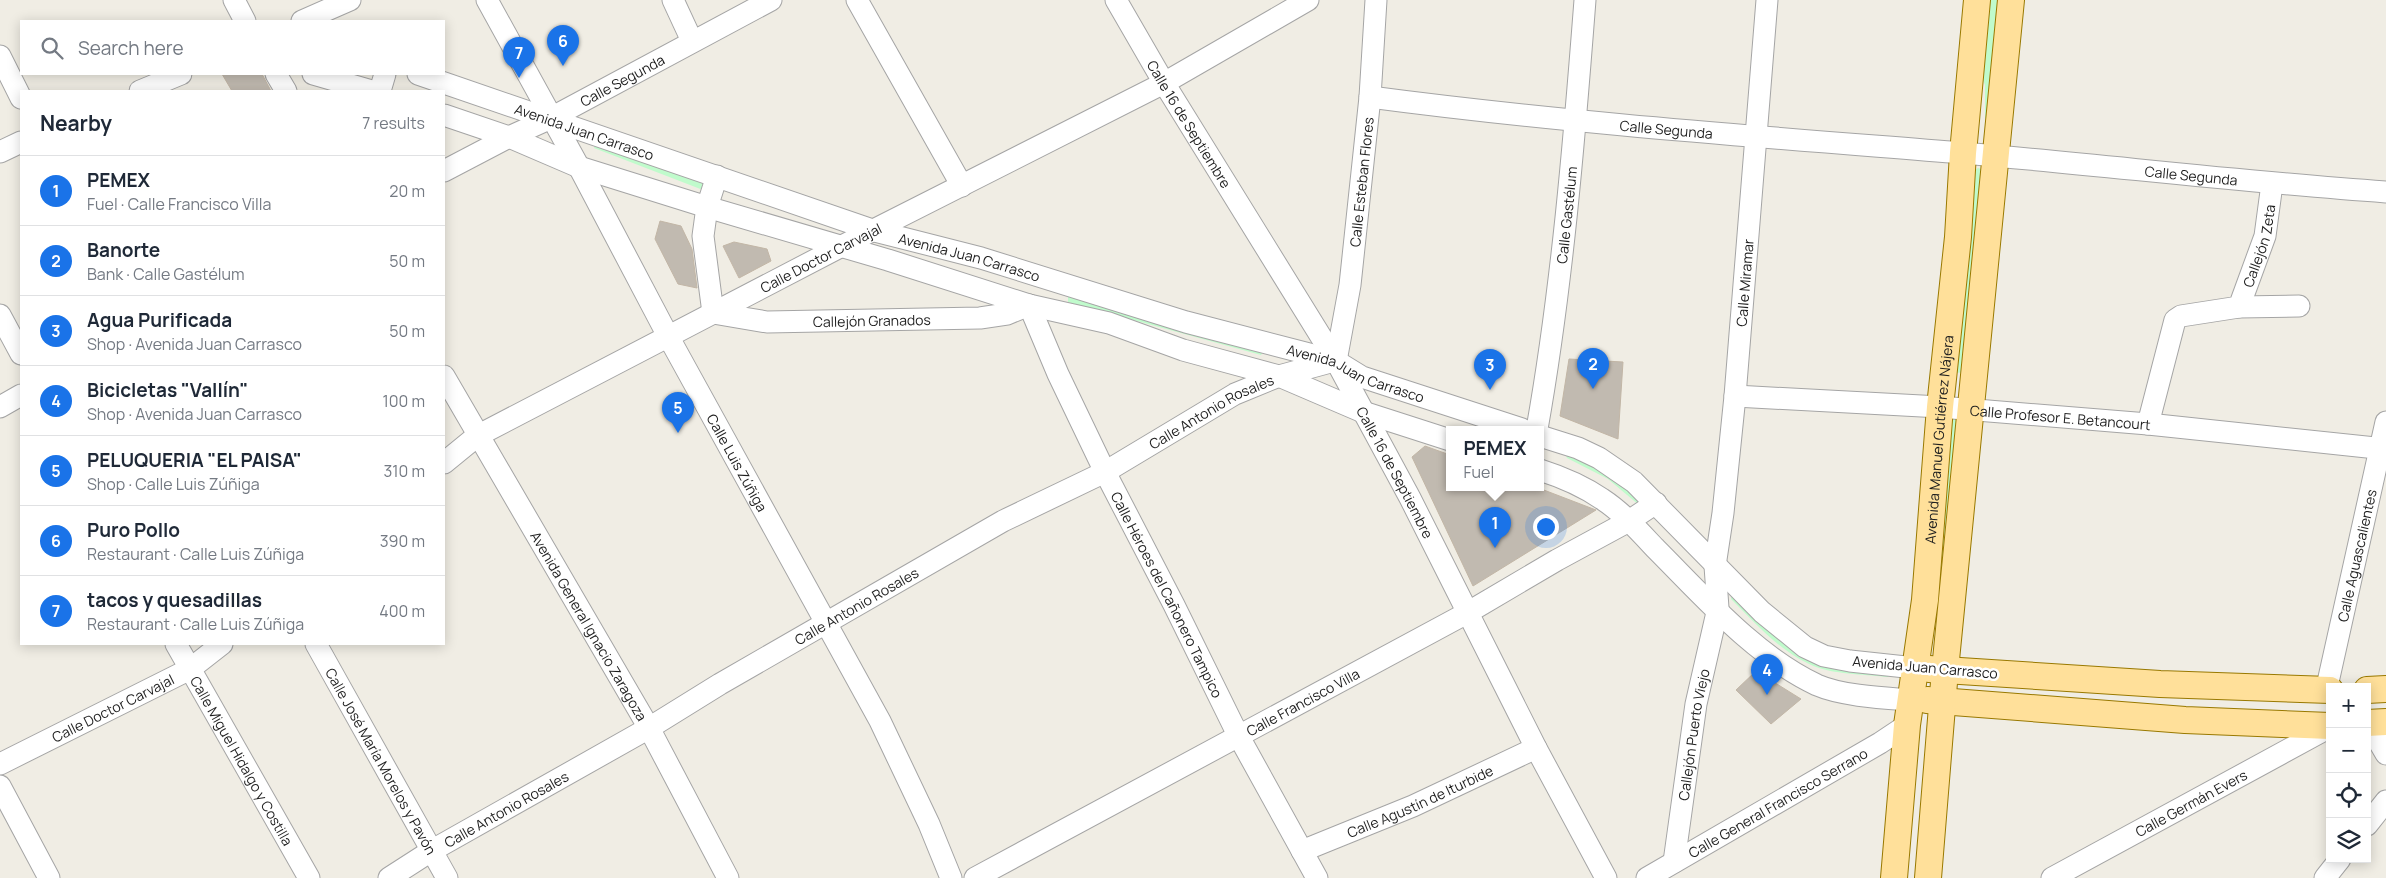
<!DOCTYPE html>
<meta charset="utf-8">
<style>
body{margin:0;font-family:Manrope,sans-serif;background:#f6f6f7;color:#1f2937}
.controls{position:absolute;right:15px;bottom:15px;display:grid;overflow:hidden;border-radius:0px;box-shadow:0 2px 12px #0003}
.controls button{width:45px;height:45px;display:grid;place-items:center;padding:0;border:0;border-bottom:1px solid #e0e1e3;background:#fff;color:#1f2937;font:25px sans-serif}
.you{position:absolute;left:1545px;top:526px;width:18px;height:18px;margin:-12px;border:4px solid #fff;border-radius:50%;background:#1a73e8;box-shadow:0 0 0 8px #1a73e833}
.badge{display:grid;place-items:center;width:32px;height:32px;border-radius:50%;background:#1a73e8;color:#fff;font-size:16px;font-weight:700}
.pin{position:absolute;translate:-50% -41px;filter:drop-shadow(0 1px 2px #0008)}
.pin::after{content:'';position:absolute;top:26px;width:18px;height:15px;background:inherit;clip-path:polygon(0 0,100% 0,50% 100%)}
.popup{position:absolute;left:1446px;top:426px;width:98px;height:65px;box-sizing:border-box;display:grid;place-content:center;border-radius:0px;background:#fff;filter:drop-shadow(0 1px 4px #0005);font-size:16px;white-space:nowrap;color:#747a83}
.popup b{font-size:19px;color:#1f2937}
.popup::after{content:'';position:absolute;left:50%;top:100%;margin-left:-10px;border:10px solid transparent;border-top-color:#fff}
.list{margin:0;padding:0;list-style:none}
h2{display:flex;justify-content:space-between;align-items:center;height:65px;margin:0;padding:0 20px;font-size:21px}
h2 small{font-size:16px;font-weight:400;color:#747a83}
.list li{display:grid;grid-template-columns:32px 1fr auto;gap:15px;align-items:center;box-sizing:border-box;height:70px;padding:0 20px;border-top:1px solid #e0e1e3}
.list b{display:block;font-size:19px;white-space:nowrap}
.list p{margin:0;font-size:16px;white-space:nowrap;color:#747a83}
.list em{font-size:16px;font-style:normal;color:#747a83}
.icon{flex:none;width:28px;height:28px;fill:none;stroke:currentColor;stroke-width:2;stroke-linecap:round;stroke-linejoin:round}
.map{position:relative;flex:none;width:2386px;height:878px;overflow:hidden}
.search{position:absolute;background:#fff;box-shadow:0 2px 12px #0003;left:20px;top:20px;width:425px;height:55px;display:flex;align-items:center;gap:12px;box-sizing:border-box;padding:0 18px;border-radius:0px;color:#747a83;font-size:19px}
.panel{position:absolute;background:#fff;box-shadow:0 2px 12px #0003;left:20px;top:90px;width:425px;height:555px;border-radius:0px}
.map>svg:first-child{display:block}
.park{fill:#c0fbcc}
.building{fill:#c1bab0;stroke:#c2b6a6}
.lines{fill:none;stroke-linecap:round;stroke-linejoin:round}
.minor-casing{stroke:#a5a5a5;stroke-width:23}
.major-casing{stroke:#997900;stroke-width:28}
.minor{stroke:#fff;stroke-width:21}
.major{stroke:#ffe09a;stroke-width:26}
.labels{text-anchor:middle;dominant-baseline:central;stroke-width:5;stroke-linejoin:round;paint-order:stroke}
.street-label{font-size:14px;fill:#1e1e1e;stroke:#fff}
</style>
<div class="map">
<svg width="2386" height="878" viewBox="0 0 2386 878">
<rect width="100%" height="100%" fill="#f0ede4"/>
<path class="park" d="M1987,0H2000L1989,121L1985,118V85L1981,75Z
M596,140L706,177L703,190L594,148Z
M1978,168L1984,170L1966,372L1955,373L1973,171Z
M1068,295L1264,350L1261,355L1068,302Z
M1962,411L1938,617L1932,615L1951,417Z
M1568,449L1643,499L1639,505L1608,479L1567,458L1564,451Z
M1732,592L1772,629L1892,673L1888,677C1869,675 1837,674 1819,668C1784,656 1756,624 1731,599Z"/>
<path class="building" d="M222,74H262L271,91H232Z
M660,221L681,226L692,249L697,288L678,284L655,239Z
M734,242L767,249L771,261L739,278L723,246Z
M1569,359L1623,362L1618,439L1560,416Z
M1425,446L1450,455V487H1536L1596,510L1473,586L1412,457Z
M1756,671L1801,699L1771,724L1736,690Z"/>
<g class="lines">
<g class="minor-casing">
<g id="minor">
<path d="M234,0L245,21"/>
<path id="s1" d="M487,0L579,167L668,336L880,721L929,824L951,878"/>
<path d="M673,0L692,41"/>
<path d="M857,0L962,186"/>
<path id="s2" d="M1116,0L1164,83L1336,361L1410,498L1536,748L1606,878"/>
<path d="M302,21L350,0"/>
<path d="M0,56L21,98"/>
<path d="M276,74L286,91"/>
<path d="M313,74L372,91"/>
<path id="s3" d="M418,74L875,231L981,258L1186,322L1336,361L1362,377L1522,429"/>
<path d="M140,91L181,74"/>
<path d="M380,91L385,74"/>
<path id="s4" d="M1370,97C1566,123 1764,137 1962,153C2103,165 2244,182 2386,192"/>
<path d="M444,115L509,137L579,167L707,207L888,260L1029,305L1109,323L1183,350L1279,376L1363,412L1450,440"/>
<path d="M0,152L21,142"/>
<path id="s5" d="M444,171L509,137L551,118L771,0"/>
<path id="s6" d="M717,176L707,207L703,236L713,313L767,322L980,318L1007,314L1029,305"/>
<path id="s7" d="M1029,305L1058,374L1105,472L1174,605L1238,735L1317,878"/>
<path d="M2239,307L2299,306"/>
<path d="M0,315L21,354"/>
<path id="s8" d="M1336,361L1350,285L1370,97L1376,0"/>
<path id="s9" d="M444,376L649,728L728,878"/>
<path id="s10" d="M1735,396L1940,407L2148,424L2386,449"/>
<path d="M0,407L21,395"/>
<path id="s11" d="M2148,424L2175,320L2181,316L2239,307L2265,236L2272,184"/>
<path id="s12" d="M1537,429C1562,288 1574,143 1585,0"/>
<path d="M1540,436L1578,448L1599,458L1634,482L1762,612L1805,647L1824,656L1850,661L1915,668"/>
<path id="s13" d="M444,463L477,436L840,247L1164,83L1308,0"/>
<path d="M1540,470C1562,477 1583,486 1602,499C1622,512 1639,531 1655,548C1703,596 1755,656 1817,685C1842,696 1884,698 1911,700"/>
<path id="s14" d="M176,644L309,878"/>
<path id="s15" d="M316,644L447,878"/>
<path id="s16" d="M2326,691L2386,422"/>
<path d="M2368,723L2386,754"/>
<path id="s17" d="M0,764L190,669L222,644"/>
<path d="M0,786L49,878"/>
<path d="M2367,825L2386,801"/>
<path id="s18" d="M1302,851L1413,806L1536,748"/>
<path id="s19" d="M1674,862L1696,704L1718,608L1715,566L1723,513L1735,396L1767,0"/>
<path id="s20" d="M389,878L431,851L649,728L720,684L1003,521L1105,472L1235,394L1279,376L1334,361"/>
<path id="s21" d="M975,878L1467,613L1557,560L1629,521L1656,503"/>
<path id="s22" d="M1647,878L1880,743L1907,725"/>
<path id="s23" d="M2052,878L2330,727"/>
<path d="M2325,878L2340,859"/>
</g>
</g>
<g class="major-casing">
<g id="major">
<path d="M1929,669L2160,684L2330,690"/>
<path d="M2367,690L2386,689"/>
<path d="M1927,700L2185,720L2330,726"/>
<path d="M2367,723L2386,722"/>
<path id="s24" d="M1894,878L1907,725L1925,600L1940,407L1958,237L1963,153L1977,0"/>
<path d="M1928,878L1945,670L2011,0"/>
</g>
</g>
<use href="#minor" class="minor"/>
<use href="#major" class="major"/>
</g>
<g class="labels">
<g class="street-label">
<text stroke="none"><textPath href="#s5" startOffset="200">Calle Segunda</textPath></text>
<text stroke="none"><textPath href="#s2" startOffset="144">Calle 16 de Septiembre</textPath></text>
<text stroke="none"><textPath href="#s4" startOffset="298">Calle Segunda</textPath></text>
<text stroke="none"><textPath href="#s3" startOffset="176">Avenida Juan Carrasco</textPath></text>
<text stroke="none"><textPath href="#s4" startOffset="825">Calle Segunda</textPath></text>
<text stroke="none"><textPath href="#s8" startOffset="181">Calle Esteban Flores</textPath></text>
<text stroke="none"><textPath href="#s12" startOffset="216">Calle Gastélum</textPath></text>
<text stroke="none"><textPath href="#s11" startOffset="238">Callejón Zeta</textPath></text>
<text stroke="none"><textPath href="#s3" startOffset="581">Avenida Juan Carrasco</textPath></text>
<text stroke="none"><textPath href="#s13" startOffset="430">Calle Doctor Carvajal</textPath></text>
<text stroke="none"><textPath href="#s19" startOffset="585">Calle Miramar</textPath></text>
<text stroke="none"><textPath href="#s6" startOffset="299">Callejón Granados</textPath></text>
<text stroke="none"><textPath href="#s3" startOffset="985">Avenida Juan Carrasco</textPath></text>
<text stroke="none"><textPath href="#s20" startOffset="946">Calle Antonio Rosales</textPath></text>
<text stroke="none"><textPath href="#s10" startOffset="326">Calle Profesor E. Betancourt</textPath></text>
<text stroke="none"><textPath href="#s24" startOffset="441">Avenida Manuel Gutiérrez Nájera</textPath></text>
<text stroke="none"><textPath href="#s1" startOffset="526">Calle Luis Zúñiga</textPath></text>
<text stroke="none"><textPath href="#s2" startOffset="549">Calle 16 de Septiembre</textPath></text>
<text stroke="none"><textPath href="#s16" startOffset="139">Calle Aguascalientes</textPath></text>
<text stroke="none"><textPath href="#s7" startOffset="321">Calle Héroes del Cañonero Tampico</textPath></text>
<text stroke="none"><textPath href="#s20" startOffset="541">Calle Antonio Rosales</textPath></text>
<text stroke="none"><textPath href="#s9" startOffset="289">Avenida General Ignacio Zaragoza</textPath></text>
<text transform="translate(1925 667) rotate(5)">Avenida Juan Carrasco</text>
<text stroke="none"><textPath href="#s21" startOffset="372">Calle Francisco Villa</textPath></text>
<text stroke="none"><textPath href="#s17" startOffset="126">Calle Doctor Carvajal</textPath></text>
<text stroke="none"><textPath href="#s19" startOffset="129">Callejón Puerto Viejo</textPath></text>
<text stroke="none"><textPath href="#s14" startOffset="134">Calle Miguel Hidalgo y Costilla</textPath></text>
<text stroke="none"><textPath href="#s15" startOffset="134">Calle José María Morelos y Pavón</textPath></text>
<text stroke="none"><textPath href="#s18" startOffset="128">Calle Agustín de Iturbide</textPath></text>
<text stroke="none"><textPath href="#s22" startOffset="151">Calle General Francisco Serrano</textPath></text>
<text stroke="none"><textPath href="#s23" startOffset="158">Calle Germán Evers</textPath></text>
<text stroke="none"><textPath href="#s20" startOffset="136">Calle Antonio Rosales</textPath></text>
</g>
</g>
</svg>
<div class="controls">
<button>+</button>
<button>−</button>
<button><svg class="icon" aria-label="locate" viewBox="0 0 24 24"><circle cx="12" cy="12" r="6"/><path d="M12 2v4M12 18v4M2 12h4M18 12h4"/></svg></button>
<button><svg class="icon" aria-label="layers" viewBox="0 0 24 24"><path d="M12 4l9 5-9 5-9-5zM3 14l9 5 9-5"/></svg></button>
</div>
<div class="you"></div>
<div class="pin badge" style="left:1495px;top:548px">1</div>
<div class="popup"><b>PEMEX</b>Fuel</div>
<div class="pin badge" style="left:1593px;top:389px">2</div>
<div class="pin badge" style="left:1490px;top:390px">3</div>
<div class="pin badge" style="left:1767px;top:695px">4</div>
<div class="pin badge" style="left:678px;top:433px">5</div>
<div class="pin badge" style="left:563px;top:66px">6</div>
<div class="pin badge" style="left:519px;top:78px">7</div>
<div class="search"><svg class="icon" aria-label="search" viewBox="0 0 24 24"><circle cx="10" cy="10" r="6"/><path d="M15 15l6 6"/></svg>Search here</div>
<section class="panel">
<h2>Nearby<small>7 results</small></h2>
<ul class="list">
<li><span class="badge">1</span><div><b>PEMEX</b><p>Fuel · Calle Francisco Villa</p></div><em>20 m</em></li>
<li><span class="badge">2</span><div><b>Banorte</b><p>Bank · Calle Gastélum</p></div><em>50 m</em></li>
<li><span class="badge">3</span><div><b>Agua Purificada</b><p>Shop · Avenida Juan Carrasco</p></div><em>50 m</em></li>
<li><span class="badge">4</span><div><b>Bicicletas &quot;Vallín&quot;</b><p>Shop · Avenida Juan Carrasco</p></div><em>100 m</em></li>
<li><span class="badge">5</span><div><b>PELUQUERIA &quot;EL PAISA&quot;</b><p>Shop · Calle Luis Zúñiga</p></div><em>310 m</em></li>
<li><span class="badge">6</span><div><b>Puro Pollo</b><p>Restaurant · Calle Luis Zúñiga</p></div><em>390 m</em></li>
<li><span class="badge">7</span><div><b>tacos y quesadillas</b><p>Restaurant · Calle Luis Zúñiga</p></div><em>400 m</em></li>
</ul>
</section>
</div>
